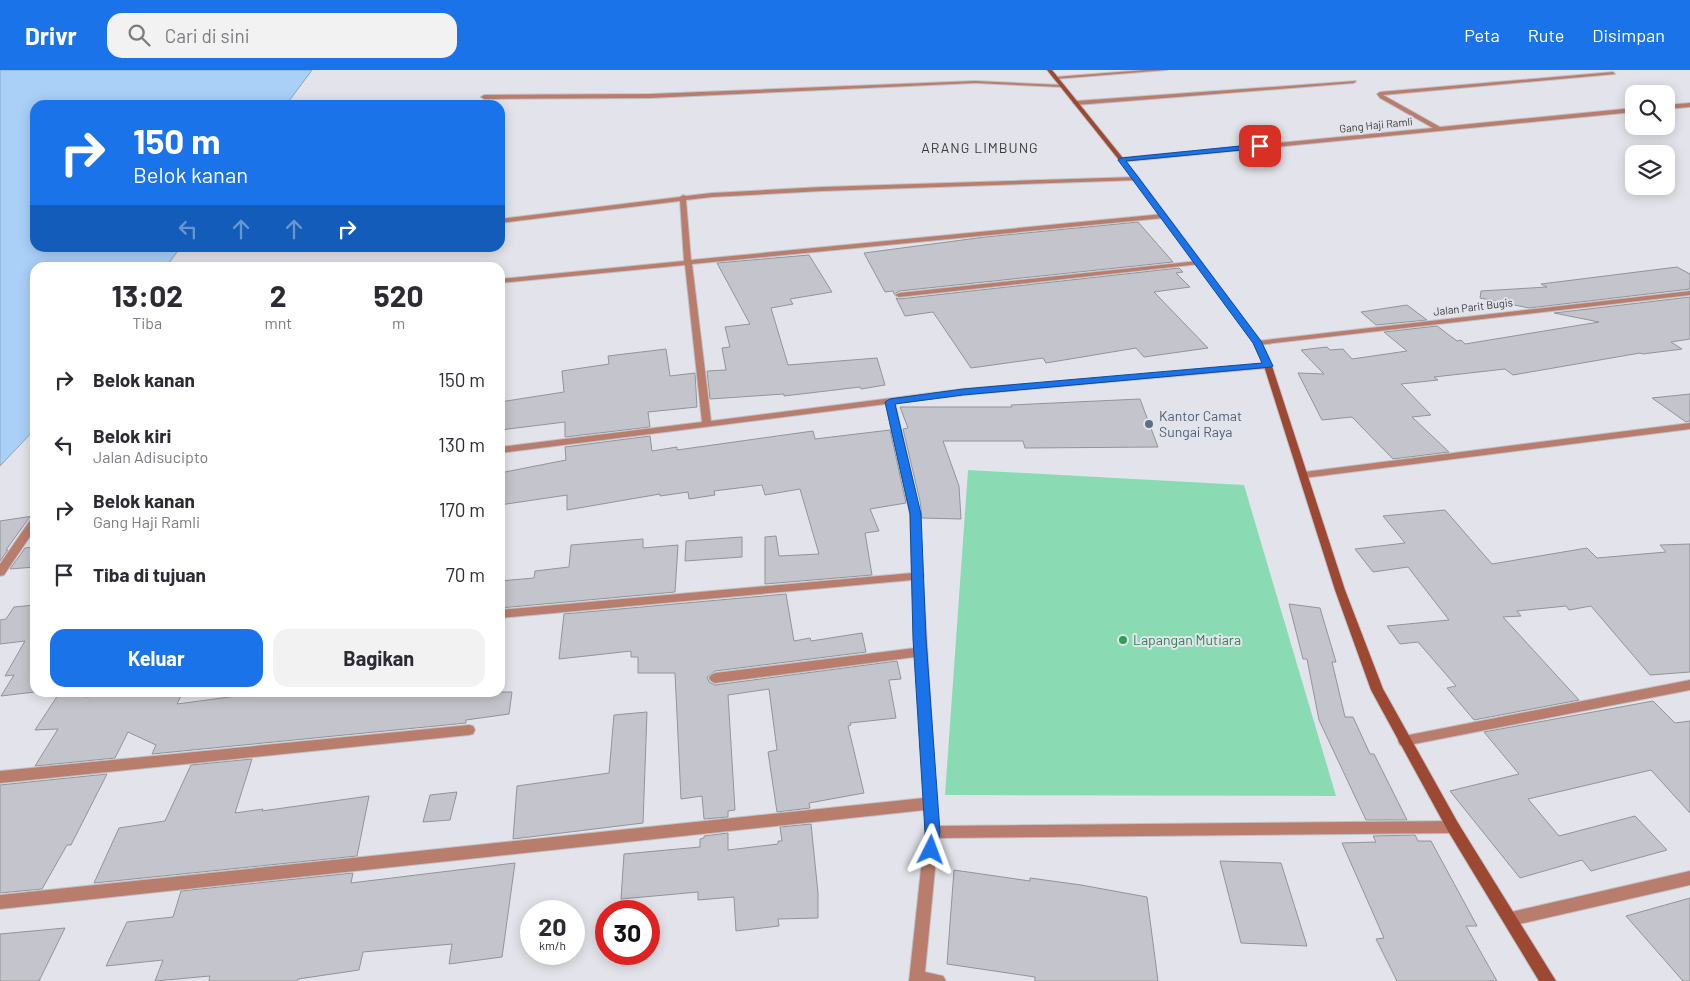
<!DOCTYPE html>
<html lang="id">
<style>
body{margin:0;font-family:Barlow,sans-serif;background:#f2f2f3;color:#2b2b33;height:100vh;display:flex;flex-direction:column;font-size:19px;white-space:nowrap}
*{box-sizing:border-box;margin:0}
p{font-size:16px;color:#7c7c81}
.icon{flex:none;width:28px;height:28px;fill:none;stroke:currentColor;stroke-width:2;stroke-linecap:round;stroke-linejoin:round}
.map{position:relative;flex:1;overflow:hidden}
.sheet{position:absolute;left:30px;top:192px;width:475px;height:435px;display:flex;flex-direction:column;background:#fff;border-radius:15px;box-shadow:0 2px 12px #0003}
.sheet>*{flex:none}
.hud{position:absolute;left:30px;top:30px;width:475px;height:152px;border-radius:15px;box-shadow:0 2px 12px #0003;background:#1a73e8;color:#fff;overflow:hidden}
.fabs{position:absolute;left:1625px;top:15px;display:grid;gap:10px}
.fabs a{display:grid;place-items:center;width:50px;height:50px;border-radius:10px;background:#fff;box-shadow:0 2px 12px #0003;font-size:25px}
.speed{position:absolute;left:520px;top:830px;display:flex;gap:10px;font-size:25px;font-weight:700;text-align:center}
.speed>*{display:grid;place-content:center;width:65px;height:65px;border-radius:50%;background:#fff;box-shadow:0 2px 12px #0003;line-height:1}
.speed small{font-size:12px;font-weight:400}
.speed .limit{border:8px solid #d22;background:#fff;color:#111}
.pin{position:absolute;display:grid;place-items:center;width:42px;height:42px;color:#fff;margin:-21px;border-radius:10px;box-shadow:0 2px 8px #0006}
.me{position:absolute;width:55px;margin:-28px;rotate:3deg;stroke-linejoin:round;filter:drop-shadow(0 0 4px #0008)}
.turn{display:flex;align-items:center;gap:18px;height:105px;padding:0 20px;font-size:22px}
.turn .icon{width:65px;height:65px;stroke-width:2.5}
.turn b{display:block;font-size:35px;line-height:42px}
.lanes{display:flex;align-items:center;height:48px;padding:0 20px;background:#0003;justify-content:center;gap:25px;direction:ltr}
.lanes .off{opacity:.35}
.eta{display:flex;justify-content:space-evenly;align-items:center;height:85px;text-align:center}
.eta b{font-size:30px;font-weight:700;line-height:35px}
.action{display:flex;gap:10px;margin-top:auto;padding:10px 20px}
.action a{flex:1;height:58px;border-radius:15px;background:#1a73e8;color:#fff;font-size:20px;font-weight:700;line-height:58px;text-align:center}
.action a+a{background:#f2f2f3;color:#2b2b33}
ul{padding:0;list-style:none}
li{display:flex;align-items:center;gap:15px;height:65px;padding:0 20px}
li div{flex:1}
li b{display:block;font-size:19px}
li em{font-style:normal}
header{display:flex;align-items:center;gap:30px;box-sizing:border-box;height:70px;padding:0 25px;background:#1a73e8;color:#fff}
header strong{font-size:24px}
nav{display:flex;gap:28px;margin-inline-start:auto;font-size:18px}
.search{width:350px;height:45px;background:#f2f2f3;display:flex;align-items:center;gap:12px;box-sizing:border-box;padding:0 18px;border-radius:15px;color:#7c7c81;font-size:19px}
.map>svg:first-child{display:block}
.green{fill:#8adbb4}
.water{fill:#aad0f8;stroke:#88a3c0}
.building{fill:#c4c5cc;stroke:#92949a}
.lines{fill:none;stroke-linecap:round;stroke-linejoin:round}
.street-casing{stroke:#c1c2c8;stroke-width:2}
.secondary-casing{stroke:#c1c2c8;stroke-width:2}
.street{fill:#b97d6d;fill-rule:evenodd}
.secondary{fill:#9d4832;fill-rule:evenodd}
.route{fill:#1a73e8;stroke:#114b97}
.service-dot{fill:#5c6f8a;stroke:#e3e4eb;stroke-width:2}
.leisure-dot{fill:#2e9e5b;stroke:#e3e4eb;stroke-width:2}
.labels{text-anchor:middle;stroke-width:4;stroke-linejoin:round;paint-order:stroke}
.far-street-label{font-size:11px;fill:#393a3c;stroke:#e3e4eb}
.far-quarter-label{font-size:14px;letter-spacing:1px;fill:#393a3c;stroke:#e3e4eb}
.service-label{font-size:14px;fill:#4e5e75;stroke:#e3e4eb;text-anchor:start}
.leisure-label{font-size:14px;fill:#27864d;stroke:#e3e4eb;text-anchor:start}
</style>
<header>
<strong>Drivr</strong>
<div class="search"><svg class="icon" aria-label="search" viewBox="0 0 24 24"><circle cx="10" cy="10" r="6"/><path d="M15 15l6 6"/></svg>Cari di sini</div>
<nav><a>Peta</a><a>Rute</a><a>Disimpan</a></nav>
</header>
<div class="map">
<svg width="1690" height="911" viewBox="0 0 1690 911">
<rect width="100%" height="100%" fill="#e3e4eb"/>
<!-- green -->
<polygon class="green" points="968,400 1244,415 1336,726 945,725"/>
<!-- water -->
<polygon class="water" points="0,0 312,0 286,35 35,35 35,178 180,178 166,197 35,198 35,359 0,396"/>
<!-- building -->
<g class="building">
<polygon points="1138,152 1173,192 899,221 894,224 893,221 885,222 864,183 985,167"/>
<polygon points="809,185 832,222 790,229 793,234 771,238 788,295 877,288 885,315 861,319 860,317 784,326 784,324 710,329 707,301 726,300 722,278 730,277 725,257 750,254 717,193"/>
<polygon points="1677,197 1690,204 1690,219 1529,238 1480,228 1481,221 1547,217 1541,214"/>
<polygon points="1179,198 1183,202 1176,203 1190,217 1154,222 1208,278 1144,287 1136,278 1046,293 1043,288 971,298 933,242 905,246 896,228 899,229"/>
<polygon points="1690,227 1690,269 1671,272 1682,279 1643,284 1640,283 1513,305 1505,299 1434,307 1438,310 1401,314 1431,345 1412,347 1449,382 1393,389 1352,347 1322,350 1298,303 1324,304 1301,280 1327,277 1330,280 1343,279 1352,289 1407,281 1384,262 1437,256 1457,271 1461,270 1465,274 1599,252 1554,243"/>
<polygon points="1407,235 1427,250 1376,255 1361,242"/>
<polygon points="666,279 670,306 695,303 697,337 648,342 650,357 565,367 565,352 500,360 500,332 564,322 562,301 609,294 608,286"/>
<polygon points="1690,324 1690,351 1686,352 1652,328"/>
<polygon points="1140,329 1158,377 1025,378 1023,371 943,371 959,416 961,449 922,448 920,431 903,359 908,358 900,337 1012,337 1011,335"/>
<polygon points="890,360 906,433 870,439 879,461 865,463 872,505 765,514 765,467 776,466 779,486 819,484 800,419 765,425 762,415 714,421 715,425 689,429 688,422 660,426 660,424 567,440 567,425 500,435 500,403 566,390 565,377 650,366 652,381 677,377 677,380 813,361 815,369"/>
<polygon points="1445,440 1492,494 1587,478 1597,488 1666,482 1660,475 1690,474 1690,602 1650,605 1591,536 1569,540 1566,536 1517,541 1521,546 1503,547 1579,630 1474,650 1447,618 1456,616 1418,572 1400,574 1387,556 1449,550 1408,497 1373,502 1355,479 1405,473 1383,446"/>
<polygon points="33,446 29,448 6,480 8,480 0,491 0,451"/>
<polygon points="742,467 742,487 685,491 686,471"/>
<polygon points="643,469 643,478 678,475 675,522 500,538 500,511 534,508 535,501 569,497 571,475"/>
<polygon points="35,477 35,497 10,499 25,478"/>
<polygon points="786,524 794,571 810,568 811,571 862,563 866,582 715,601 707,607 709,612 715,615 897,591 901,609 889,610 896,648 850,653 851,655 848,656 864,723 809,733 810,738 777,742 768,682 777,680 769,619 728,625 735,740 728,741 728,747 704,749 702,726 681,729 675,603 638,603 638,587 631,587 631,581 559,589 564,544"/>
<polygon points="1289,534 1320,538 1336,592 1332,592 1345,647 1353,647 1370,684 1374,684 1407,750 1366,750 1319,650 1307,589 1303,589"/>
<polygon points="35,535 35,622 1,626 14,605 5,606 25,571 0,574 0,550 6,549 14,537"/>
<polygon points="131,622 183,622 177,634 267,622 512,622 509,644 466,650 466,653 152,684 156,675 128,662 115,688 35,696 58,659 35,660 58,625 88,624 86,627"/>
<polygon points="1653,631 1675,653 1690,651 1690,743 1651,700 1528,729 1559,766 1635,746 1667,780 1591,801 1582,790 1520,808 1450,721 1519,704 1484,662"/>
<polygon points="647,642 643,753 513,769 517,716 609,703 614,645"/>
<polygon points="252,689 235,743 263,739 262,741 369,726 357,786 94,813 119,758 165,751 191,695"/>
<polygon points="107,704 71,775 67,775 42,819 0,823 0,715"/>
<polygon points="457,722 450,750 423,752 430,725"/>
<polygon points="811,754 818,823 818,848 778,849 779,856 736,861 734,827 698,830 698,822 621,829 624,784 700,777 700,769 704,768 704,766 728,763 728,780 778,774 778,771 782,771 780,757"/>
<polygon points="1415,765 1418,771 1431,771 1477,856 1466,856 1497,911 1397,911 1376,869 1384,868 1342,773 1376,772 1373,766"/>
<polygon points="1220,791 1281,793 1307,876 1241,873"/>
<polygon points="515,793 502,887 449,894 452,874 363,882 359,900 298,909 297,911 209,911 210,906 155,911 163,890 106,896 127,852 173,847 181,821 353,803 351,813"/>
<polygon points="954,800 1030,811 1030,808 1081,815 1147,827 1158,911 1035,911 1035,907 947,894"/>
<polygon points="1690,828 1690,911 1683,911 1626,846"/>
<polygon points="65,858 39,911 0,911 0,864"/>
</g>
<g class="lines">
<defs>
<g id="street">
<polygon points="1145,0 1167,0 1055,9 1053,8 1055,7"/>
<polygon points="1613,2 1615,4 1383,25 1440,57 1634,38 1634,42 1121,92 1118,90 1121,88 1433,58 1380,28 1377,24 1380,22"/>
<polygon points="975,11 1062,15 1064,16 1062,17 975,13 650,28 484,29 481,27 484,25 650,24"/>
<polygon points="1356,11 1354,13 1076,35 1073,33 1076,31"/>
<polygon points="1690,33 1690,37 1666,39 1666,35"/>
<polygon points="1137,107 1139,108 1139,110 822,121 712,127 686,130 691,190 1163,144 1166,146 1163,148 692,194 711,351 963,319 1271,294 1272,296 1268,298 963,325 895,333 920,443 923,503 924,506 923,508 938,756 1453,751 1458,753 1460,757 1458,761 1453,763 938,768 925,902 943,906 946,911 909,911 925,762 925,740 0,839 0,825 924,728 915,587 715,613 711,611 709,608 711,605 715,603 915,578 912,510 500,548 500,540 912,503 910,443 886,334 500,383 500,377 702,352 685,195 500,213 500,209 684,191 680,131 500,153 500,149 680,127 683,125 686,126 712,123 822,117"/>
<path d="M264,178H281C277,181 267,182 263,179Z"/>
<polygon points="1198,191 1202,193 1200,194 899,227 895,225 899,223"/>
<polygon points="1690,221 1690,225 1258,275 1254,273 1258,271"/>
<polygon points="1690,353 1690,359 1304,408 1299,405 1304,402"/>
<polygon points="35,448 35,459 4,505 0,506 0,494 31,449"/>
<polygon points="1690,610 1690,620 1404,676 1400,675 1398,671 1400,667 1404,666"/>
<polygon points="469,655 473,656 475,660 473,664 469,665 0,713 0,701"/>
<polygon points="1690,801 1690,815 1511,856 1506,854 1504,849 1506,844 1511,842"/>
</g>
<polygon id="secondary" points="1047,0 1052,0 1139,108 1262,273 1272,296 1345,520 1383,619 1458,753 1556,911 1539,911 1448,761 1371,620 1335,520 1264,296 1254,273 1135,110"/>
</defs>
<!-- street casing -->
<use href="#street" class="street-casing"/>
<!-- secondary casing -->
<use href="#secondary" class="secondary-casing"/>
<!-- street -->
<use href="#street" class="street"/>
<!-- secondary -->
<use href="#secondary" class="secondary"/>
</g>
<!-- route -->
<polygon class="route" points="1260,74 1263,75 1263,78 1126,91 1261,271 1273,296 1271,297 963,325 895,334 921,444 926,569 940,762 936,786 931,788 925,786 923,780 925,762 913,569 910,444 885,332 890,329 963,319 1262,293 1253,273 1118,90 1121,88"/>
<!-- markers -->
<circle class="service-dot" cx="1149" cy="354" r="5"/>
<circle class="leisure-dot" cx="1123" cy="570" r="5"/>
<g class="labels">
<!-- far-street labels -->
<g class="far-street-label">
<text transform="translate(1376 55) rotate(-6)" y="4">Gang Haji Ramli</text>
<text transform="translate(1473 237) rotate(-7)" y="4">Jalan Parit Bugis</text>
</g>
<!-- far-quarter labels -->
<g class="far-quarter-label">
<text x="980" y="83">ARANG LIMBUNG</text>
</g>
<!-- service labels -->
<g class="service-label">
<text x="1159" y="351">Kantor Camat<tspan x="1159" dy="16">Sungai Raya</tspan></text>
</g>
<!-- leisure labels -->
<g class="leisure-label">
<text x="1133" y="575">Lapangan Mutiara</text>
</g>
</g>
</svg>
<div class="fabs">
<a><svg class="icon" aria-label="search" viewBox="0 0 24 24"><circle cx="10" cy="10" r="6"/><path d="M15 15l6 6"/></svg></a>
<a><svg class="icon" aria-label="layers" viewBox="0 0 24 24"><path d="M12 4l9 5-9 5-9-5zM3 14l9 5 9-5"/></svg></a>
</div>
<div class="speed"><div>20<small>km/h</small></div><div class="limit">30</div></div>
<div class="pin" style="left:1260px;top:76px;background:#d93025"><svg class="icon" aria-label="arrive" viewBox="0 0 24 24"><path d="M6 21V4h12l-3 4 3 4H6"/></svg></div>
<svg class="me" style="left:931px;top:780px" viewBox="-20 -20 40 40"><path d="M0-17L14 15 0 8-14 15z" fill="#1a73e8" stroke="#fff" stroke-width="4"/></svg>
<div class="hud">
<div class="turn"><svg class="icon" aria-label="right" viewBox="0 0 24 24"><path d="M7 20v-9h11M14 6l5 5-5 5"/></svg><div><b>150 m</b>Belok kanan</div></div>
<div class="lanes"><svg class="icon off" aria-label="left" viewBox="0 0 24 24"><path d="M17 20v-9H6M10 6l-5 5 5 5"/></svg><svg class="icon off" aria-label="ahead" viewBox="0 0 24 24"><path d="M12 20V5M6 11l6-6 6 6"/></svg><svg class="icon off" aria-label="ahead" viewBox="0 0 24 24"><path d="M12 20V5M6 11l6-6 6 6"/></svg><svg class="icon" aria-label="right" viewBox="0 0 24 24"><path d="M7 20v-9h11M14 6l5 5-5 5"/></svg></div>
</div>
<section class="sheet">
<div class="eta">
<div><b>13:02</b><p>Tiba</p></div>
<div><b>2</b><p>mnt</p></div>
<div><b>520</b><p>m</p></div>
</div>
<ul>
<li><svg class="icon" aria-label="right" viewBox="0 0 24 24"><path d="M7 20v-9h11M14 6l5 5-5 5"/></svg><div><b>Belok kanan</b></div><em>150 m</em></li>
<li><svg class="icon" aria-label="left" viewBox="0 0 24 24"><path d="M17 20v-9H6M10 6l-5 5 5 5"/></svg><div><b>Belok kiri</b><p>Jalan Adisucipto</p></div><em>130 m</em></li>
<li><svg class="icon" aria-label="right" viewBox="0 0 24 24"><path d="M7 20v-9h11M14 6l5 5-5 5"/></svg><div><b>Belok kanan</b><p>Gang Haji Ramli</p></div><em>170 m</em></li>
<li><svg class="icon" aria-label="arrive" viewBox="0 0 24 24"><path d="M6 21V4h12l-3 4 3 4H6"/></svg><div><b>Tiba di tujuan</b></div><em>70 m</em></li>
</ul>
<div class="action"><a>Keluar</a><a>Bagikan</a></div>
</section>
</div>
